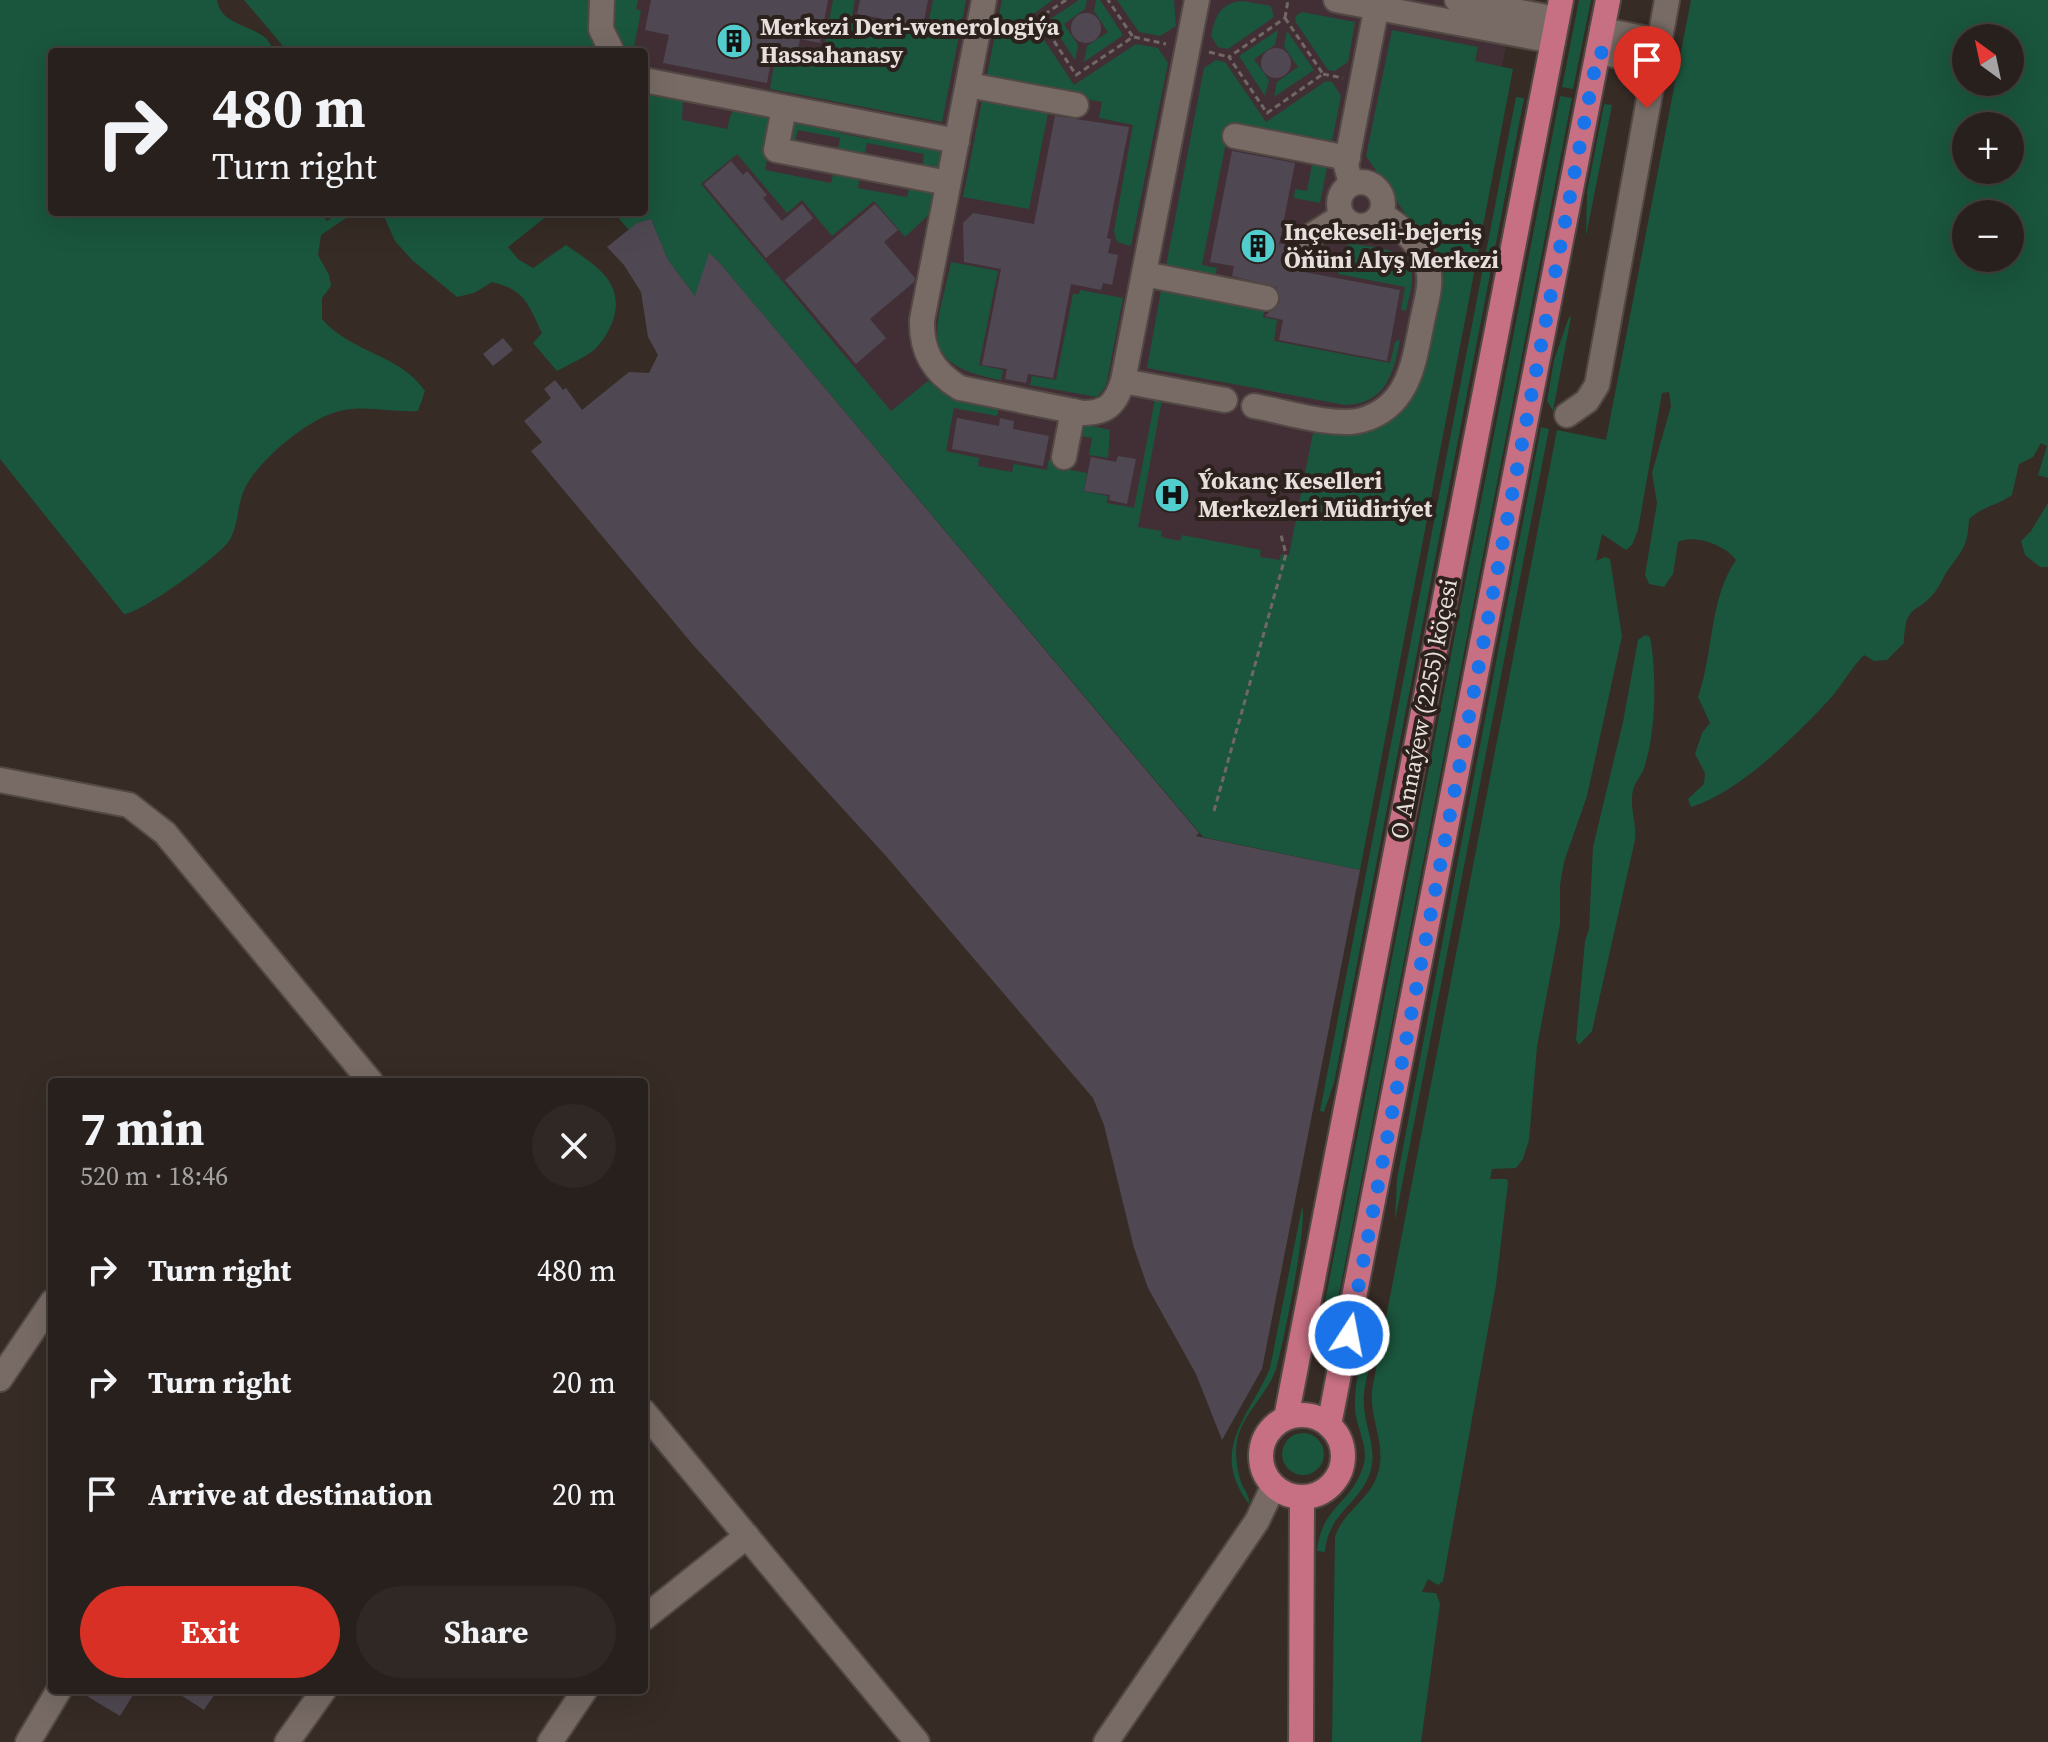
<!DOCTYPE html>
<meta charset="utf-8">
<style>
body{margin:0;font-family:"Source Serif 4",serif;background:#302825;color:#f1f3f6;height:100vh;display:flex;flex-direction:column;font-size:30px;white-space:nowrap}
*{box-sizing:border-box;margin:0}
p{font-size:26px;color:#a5a3a3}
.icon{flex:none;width:44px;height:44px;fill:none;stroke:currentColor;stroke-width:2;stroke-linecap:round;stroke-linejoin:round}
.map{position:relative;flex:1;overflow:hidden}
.drawer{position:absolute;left:48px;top:1078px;width:600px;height:616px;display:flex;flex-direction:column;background:#28201c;border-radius:8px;box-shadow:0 8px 32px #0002,0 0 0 2px #443e3b}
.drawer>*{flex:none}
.top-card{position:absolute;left:48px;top:48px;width:600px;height:168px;border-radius:8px;box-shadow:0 8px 32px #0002,0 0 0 2px #443e3b;background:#28201c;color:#f1f3f6;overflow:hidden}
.needle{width:52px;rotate:327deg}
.fabs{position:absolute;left:1952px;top:24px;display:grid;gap:16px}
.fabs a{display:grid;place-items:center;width:72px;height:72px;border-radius:50%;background:#28201c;box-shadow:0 8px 32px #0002,0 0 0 2px #443e3b;font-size:40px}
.pin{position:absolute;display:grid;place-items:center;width:68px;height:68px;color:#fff;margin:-82px -34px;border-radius:50% 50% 50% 0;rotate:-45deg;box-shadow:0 0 8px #0007}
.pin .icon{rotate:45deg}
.me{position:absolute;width:88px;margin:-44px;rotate:11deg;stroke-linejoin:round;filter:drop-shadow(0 0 6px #0008)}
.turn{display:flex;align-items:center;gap:28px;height:168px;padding:0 32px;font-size:36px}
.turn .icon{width:104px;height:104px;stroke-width:2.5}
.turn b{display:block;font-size:56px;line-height:68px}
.round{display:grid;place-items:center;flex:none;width:84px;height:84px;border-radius:42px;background:#302825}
.head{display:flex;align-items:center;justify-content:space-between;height:136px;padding:0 32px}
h1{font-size:48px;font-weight:700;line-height:60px}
.button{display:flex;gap:16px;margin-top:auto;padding:16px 32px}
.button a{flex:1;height:92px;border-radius:48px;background:#d93025;color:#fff;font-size:32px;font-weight:700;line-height:92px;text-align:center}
.button a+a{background:#302825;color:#f1f3f6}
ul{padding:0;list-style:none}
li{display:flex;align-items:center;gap:24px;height:112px;padding:0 32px}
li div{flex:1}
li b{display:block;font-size:30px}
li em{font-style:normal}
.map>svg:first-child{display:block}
.medical{fill:#422f36}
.green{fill:#1a553d;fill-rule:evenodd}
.building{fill:#4f4852}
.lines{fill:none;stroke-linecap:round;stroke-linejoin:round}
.minor-casing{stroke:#524844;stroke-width:28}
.major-casing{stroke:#524844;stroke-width:28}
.path{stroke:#726863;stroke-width:3;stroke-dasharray:6 4;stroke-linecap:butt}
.minor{stroke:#786b65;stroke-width:24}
.major{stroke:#c77083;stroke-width:24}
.route{stroke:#1a73e8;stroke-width:14;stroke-dasharray:0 25.2}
.labels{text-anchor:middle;stroke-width:8;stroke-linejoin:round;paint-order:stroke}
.poi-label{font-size:24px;font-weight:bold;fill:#e7dfdc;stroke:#2c211c;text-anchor:start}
.street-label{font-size:24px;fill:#e7dfdc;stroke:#2c211c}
</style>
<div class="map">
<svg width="2048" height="1742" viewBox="0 0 2048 1742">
<rect width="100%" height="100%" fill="#362b25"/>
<!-- medical -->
<polygon class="medical" points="510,0 1515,0 1348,856 1206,830 644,160 644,52 553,52"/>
<!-- green -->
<g class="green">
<path d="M0,0H217C221,24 247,24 263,36C268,39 272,47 275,52H52V212H320L327,221L340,212H351L352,214L321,235L318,255L329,275L331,286L322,298V319C351,353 400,354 425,391L418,411C389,413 361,403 333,413C304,423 259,460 245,488C237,504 239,525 229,541C218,557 142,613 124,614L0,459Z"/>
<polygon points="244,0 593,0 601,52 288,52"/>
<polygon points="611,0 638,0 636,9 641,11 634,47 629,51 623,50 608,20"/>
<polygon points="833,0 855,0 852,16 927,30 933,0 966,0 942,122 770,89 775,59 813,66 817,47 824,48"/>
<polygon points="1002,0 1053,0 1029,17 1074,85 1136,44 1158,48 1168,63 1131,246 1117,242 1114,231 1133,125 1099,118 1102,102 986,80"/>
<polygon points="1079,0 1087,0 1085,9 1064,24 1078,45 1075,60 1049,20"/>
<polygon points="1096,0 1100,0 1123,35 1084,62 1087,46 1108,32 1094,11"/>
<polygon points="1117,0 1174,0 1176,26 1160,36 1139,32"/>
<polygon points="1579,0 1591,0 1573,89 1562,87"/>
<path d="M1691,0H2048V478L2038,475L2047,446L2041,443L2033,457L2019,464L2012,495C1997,506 1983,506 1969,519C1968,545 1963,550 1948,570C1943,577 1940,586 1935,592C1915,617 1906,601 1904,643L1887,660L1874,661L1864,655C1850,669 1842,686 1829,700C1794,737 1740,792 1691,807L1688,799L1704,784L1705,773L1695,754L1702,733L1710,723L1698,697C1714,651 1709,599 1736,560C1725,545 1695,534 1678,542L1673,574L1664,587L1649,584L1645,575L1657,503L1652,473L1671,406L1669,392L1662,393L1638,530L1632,545L1626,550L1602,534L1596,561L1605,557L1610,559L1622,636L1587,796L1564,862L1560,885V924L1537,1047L1529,1140L1523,1159L1516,1168L1492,1169L1490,1179H1507L1508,1183L1496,1285L1443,1581L1438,1585L1428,1579L1422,1592L1436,1593L1440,1604L1421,1742H1332L1335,1537C1342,1513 1368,1501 1377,1476C1388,1446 1369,1420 1372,1390L1557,430L1606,440ZM1966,38H2010V82H1966ZM2010,126V170H1966V126ZM1966,214H2010V258H1966Z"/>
<path d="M1243,1L1271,6L1274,17L1228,49L1218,47L1211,36C1215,16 1220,3 1243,1Z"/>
<polygon points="1302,12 1355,22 1348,62 1335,71 1328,70 1295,21 1296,16"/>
<polygon points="1278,30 1275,45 1254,59 1269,80 1265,96 1239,56"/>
<polygon points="1392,30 1478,47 1475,61 1513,69 1360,870 1203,837 718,261 709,254 713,320 668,260 651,219 637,223 629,230 619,219 628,212 644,212 644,90 683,99 682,120 727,129 731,114 736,109 769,114 774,122 765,170 831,183 834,171 860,176 858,188 907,197 910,185 934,192 933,211 905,237 874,201 832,236 802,200 787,213 737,154 701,184 891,411 928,381 954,397 999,407 997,416 954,408 946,451 979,458 978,466 1012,472 1014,464 1047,470 1049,459 1055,460 1054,467 1087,473 1084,491 1108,496 1107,503 1134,508 1155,399 1162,400 1138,527 1162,531 1161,537 1180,541 1182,535 1261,550 1260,557 1280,560 1281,554 1289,555 1314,428 1392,417 1429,249 1366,156"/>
<polygon points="1287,31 1314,70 1274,97 1277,82 1298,67 1284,46"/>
<polygon points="1216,60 1225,62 1266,122 1326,81 1332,82 1341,96 1331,146 1229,127 1202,265 1217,268 1214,281 1165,271 1204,68"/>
<polygon points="983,96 1049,108 1029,209 963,197"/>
<polygon points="1560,96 1572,98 1327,1356 1315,1353"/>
<polygon points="1516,97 1524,98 1334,1083 1324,1112 1320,1111"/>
<polygon points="1604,104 1612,105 1586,236 1587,192"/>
<polygon points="790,118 839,128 839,133 869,139 871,134 942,149 941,165 933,169 922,167 924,154 867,143 863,159 837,154 840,138 798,130 795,141 790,145"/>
<polygon points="1313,159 1328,162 1320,203 1294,198 1295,189 1307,191"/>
<path d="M382,212H552L508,247L518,259L533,268L566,245C592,263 624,280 614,317C610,329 605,339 595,349C585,358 569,364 557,371L533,343L542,333C528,304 525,290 492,282L474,293L457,297L412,260L395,241Z"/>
<path d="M1349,244C1370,246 1414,248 1412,278C1412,289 1408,301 1406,311L1401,310L1405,287L1338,274L1343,249Z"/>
<path d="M951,262L998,271L979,365L1003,370L1001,380C914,364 937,331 951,262Z"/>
<path d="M1162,285L1266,305L1263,317L1277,320L1274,341L1390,363L1395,342L1400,339C1394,373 1386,404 1345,405L1147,368Z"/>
<polygon points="1080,290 1123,298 1106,386 1097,397 1030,385 1032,376 1056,380 1073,294 1079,294"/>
<polygon points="1569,317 1571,317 1553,411 1547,401 1554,360"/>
<polygon points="1079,423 1110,430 1108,458 1089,455 1092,438 1076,435"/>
<polygon points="1541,427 1549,429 1395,1221 1397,1179"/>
<polygon points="2048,503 2048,567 2040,567 2025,555 2021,541 2031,531"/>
<path d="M1645,635L1650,637C1657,672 1656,734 1644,768C1642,775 1635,782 1633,790C1629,806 1637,823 1635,840L1592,1031L1579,1045L1576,1040L1585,941L1589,929L1593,847L1623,722L1638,640Z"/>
<path d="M1302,1207C1308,1222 1283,1346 1276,1369C1268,1393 1247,1410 1239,1433C1234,1448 1236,1467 1241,1482C1244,1490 1250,1495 1249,1504C1208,1450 1250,1416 1270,1368Z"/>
<path d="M1379,1305C1384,1321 1366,1373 1364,1394C1361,1423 1379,1445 1370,1473C1358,1506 1328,1513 1325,1552L1317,1551C1321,1507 1351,1504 1363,1467C1370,1445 1355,1428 1355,1407C1354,1372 1369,1338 1379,1305Z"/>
<circle cx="1303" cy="1454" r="21"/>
</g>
<!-- building -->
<g class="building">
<polygon points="651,0 828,0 820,43 800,39 796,59 772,55 767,83 663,63 669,35 645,30"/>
<polygon points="860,0 928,0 923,26 857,14"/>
<circle cx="1086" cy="28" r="15"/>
<circle cx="1276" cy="63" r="15"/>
<polygon points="1055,116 1129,127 1107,238 1111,239 1108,253 1118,255 1112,285 1103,283 1101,290 1071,284 1053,378 1028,374 1026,383 1005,379 1007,369 982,365 1001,269 964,262 963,223 973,213 1034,224"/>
<polygon points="1232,151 1295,163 1279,245 1294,235 1297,246 1309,255 1288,269 1400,290 1387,361 1279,340 1283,320 1265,316 1280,302 1276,287 1232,276 1234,266 1210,262"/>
<polygon points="731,161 743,175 747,171 767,195 763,198 782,221 802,204 813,218 766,258 704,184"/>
<polygon points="875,204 898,230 884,242 915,278 914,282 870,319 886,338 856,364 785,280"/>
<polygon points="651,219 668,260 695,296 709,253 718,261 1199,833 1196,836 1360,870 1262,1369 1222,1440 1196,1374 1148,1288 1134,1248 1104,1125 1093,1098 886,856 694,646 531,451 542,442 524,421 551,398 544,389 555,380 563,390 566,388 582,410 629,372 649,373 658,355 648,337 641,292 624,265 607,247 637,223"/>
<polygon points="503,338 513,350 493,366 483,354"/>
<polygon points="957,418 999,426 1000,418 1014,421 1013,429 1049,436 1043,466 952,449"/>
<polygon points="1118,456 1136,459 1127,504 1109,500 1110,495 1084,491 1091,457 1116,462"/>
<polygon points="77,1690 136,1690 120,1716"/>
<polygon points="173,1690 205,1690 214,1695 204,1710"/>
</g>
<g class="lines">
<defs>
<g id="minor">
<polyline points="602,0 601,29 612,52"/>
<path d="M984,0L922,320C921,351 933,372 960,388L1083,413C1108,413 1116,403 1123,381L1197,0"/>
<polyline points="1336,0 1553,41"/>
<polyline points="1457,0 1557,19"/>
<polyline points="1602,30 1659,41"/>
<polyline points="1598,52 1655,63"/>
<polyline points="644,80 957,141"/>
<polyline points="968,85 1076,105"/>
<polyline points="784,108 776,150 948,183"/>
<polyline points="1235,136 1348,158"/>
<circle cx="1361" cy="204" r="22"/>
<polyline points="1351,184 1346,165 1378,0"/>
<polyline points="1309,237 1342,216"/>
<polyline points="1144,274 1266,298"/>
<polyline points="1123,381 1225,400"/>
<path d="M1254,406C1283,411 1334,428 1362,420C1411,406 1414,359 1423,317C1426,302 1432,284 1428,269C1422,245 1400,226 1381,214"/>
<polyline points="1567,415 1587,401 1597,385 1667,0"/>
<polyline points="1064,457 1073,411"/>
<polyline points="0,780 129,805 165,833 371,1082"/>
<polyline points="0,1379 52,1302"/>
<polyline points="644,1412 917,1742"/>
<polyline points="644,1618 747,1536"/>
<polyline points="28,1742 59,1690"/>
<polyline points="287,1742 324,1690"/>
<polyline points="550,1742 585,1690"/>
<polyline points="1106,1742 1257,1521 1273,1487"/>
</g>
<g id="major">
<circle cx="1302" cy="1456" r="41"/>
<polyline points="1286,1418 1561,0"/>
<polyline points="1329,1425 1608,0"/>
<polyline points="1301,1742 1302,1498"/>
</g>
</defs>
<!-- minor casing -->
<use href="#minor" class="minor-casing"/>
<!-- major casing -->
<use href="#major" class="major-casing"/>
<!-- path -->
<g class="path">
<polyline points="1066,0 1039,18 1076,75 1133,37 1108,0"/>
<polygon points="1285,18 1323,74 1267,113 1229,57"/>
<polyline points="1285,18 1288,0"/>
<polyline points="1134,37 1166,44"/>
<polyline points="1209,52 1229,57"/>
<polyline points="1323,74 1343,78"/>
<polyline points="1214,811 1286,554 1281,535"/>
</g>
<!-- minor -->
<use href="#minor" class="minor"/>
<!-- major -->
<use href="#major" class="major"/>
</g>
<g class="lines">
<!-- route -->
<polyline class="route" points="1349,1335 1598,52 1655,63 1647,108"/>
</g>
<!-- icons -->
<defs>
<symbol id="building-disc" viewBox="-11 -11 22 22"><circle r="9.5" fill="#52cdce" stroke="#2c211c"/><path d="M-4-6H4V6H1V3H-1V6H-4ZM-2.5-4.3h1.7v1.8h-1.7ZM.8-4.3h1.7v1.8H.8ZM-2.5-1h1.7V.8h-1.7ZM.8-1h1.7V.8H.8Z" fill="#111"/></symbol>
<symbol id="hospital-disc" viewBox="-11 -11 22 22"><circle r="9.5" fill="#52cdce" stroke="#2c211c"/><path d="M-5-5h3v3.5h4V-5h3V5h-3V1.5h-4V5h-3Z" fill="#111"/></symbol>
</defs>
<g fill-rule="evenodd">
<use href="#building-disc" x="714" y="21" width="40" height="40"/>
<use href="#building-disc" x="1238" y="226" width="40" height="40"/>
<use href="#hospital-disc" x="1152" y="475" width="40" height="40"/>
</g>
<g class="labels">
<!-- poi labels -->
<g class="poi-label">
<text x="760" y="35">Merkezi Deri-wenerologiýa<tspan x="760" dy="28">Hassahanasy</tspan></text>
<text x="1284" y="240">Inçekeseli-bejeriş<tspan x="1284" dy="28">Öňüni Alyş Merkezi</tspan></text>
<text x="1198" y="489">Ýokanç Keselleri<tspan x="1198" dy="28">Merkezleri Müdiriýet</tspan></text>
</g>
<!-- street labels -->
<g class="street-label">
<text transform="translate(1424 709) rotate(-79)" y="8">O Annaýew (2255) köçesi</text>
</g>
</g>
</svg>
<div class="fabs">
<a><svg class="needle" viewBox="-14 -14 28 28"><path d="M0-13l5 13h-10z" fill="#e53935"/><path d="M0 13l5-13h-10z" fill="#a5a3a3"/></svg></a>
<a>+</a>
<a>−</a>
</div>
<div class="pin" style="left:1647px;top:108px;background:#d93025"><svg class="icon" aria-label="arrive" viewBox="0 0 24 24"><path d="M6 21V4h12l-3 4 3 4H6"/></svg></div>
<svg class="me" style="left:1349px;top:1335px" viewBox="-20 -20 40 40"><circle r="17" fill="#1a73e8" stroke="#fff" stroke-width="3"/><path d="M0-11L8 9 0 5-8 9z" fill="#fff"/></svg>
<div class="top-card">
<div class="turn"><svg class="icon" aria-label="right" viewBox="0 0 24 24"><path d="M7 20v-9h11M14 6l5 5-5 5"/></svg><div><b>480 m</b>Turn right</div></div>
</div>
<section class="drawer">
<div class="head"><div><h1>7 min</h1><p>520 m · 18:46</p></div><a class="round"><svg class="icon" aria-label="close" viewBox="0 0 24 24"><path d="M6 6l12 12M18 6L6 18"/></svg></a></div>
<ul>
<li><svg class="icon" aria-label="right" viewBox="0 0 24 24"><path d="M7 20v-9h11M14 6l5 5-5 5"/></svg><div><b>Turn right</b></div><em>480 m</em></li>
<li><svg class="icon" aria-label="right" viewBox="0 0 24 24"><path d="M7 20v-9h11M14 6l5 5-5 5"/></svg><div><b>Turn right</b></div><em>20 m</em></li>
<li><svg class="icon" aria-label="arrive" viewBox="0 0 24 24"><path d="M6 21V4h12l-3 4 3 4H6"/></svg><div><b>Arrive at destination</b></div><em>20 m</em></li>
</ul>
<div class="button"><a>Exit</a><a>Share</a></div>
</section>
</div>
